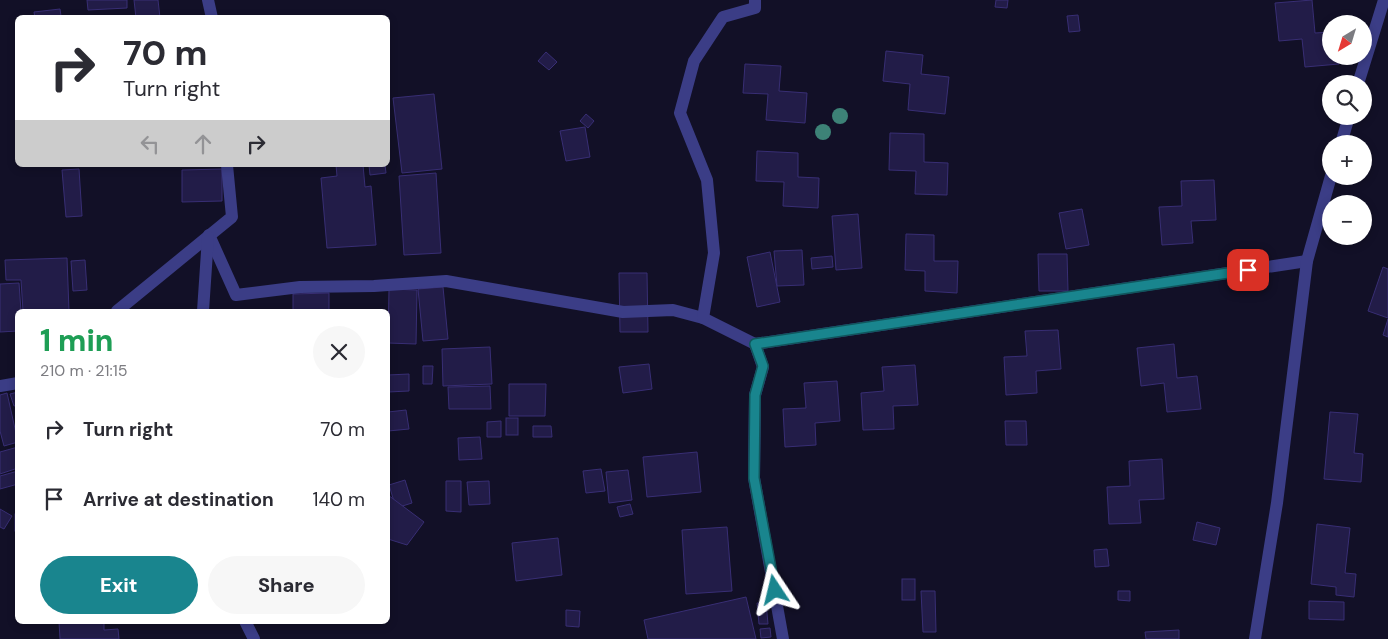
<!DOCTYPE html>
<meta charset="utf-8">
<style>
body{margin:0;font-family:"DM Sans",sans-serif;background:#f7f7f7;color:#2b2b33;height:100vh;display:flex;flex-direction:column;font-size:19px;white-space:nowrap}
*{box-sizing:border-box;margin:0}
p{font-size:16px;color:#7c7c81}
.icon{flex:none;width:28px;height:28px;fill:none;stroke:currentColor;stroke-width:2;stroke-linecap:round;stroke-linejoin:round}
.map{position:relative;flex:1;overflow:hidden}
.drawer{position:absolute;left:15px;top:309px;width:375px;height:315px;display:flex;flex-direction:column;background:#fff;border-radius:8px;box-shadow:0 2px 8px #0003}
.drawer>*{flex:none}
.hud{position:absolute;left:15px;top:15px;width:375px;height:152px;border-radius:8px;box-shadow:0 2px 8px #0003;background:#fff;color:#2b2b33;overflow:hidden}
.needle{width:32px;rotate:218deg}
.buttons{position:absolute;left:1322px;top:15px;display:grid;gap:10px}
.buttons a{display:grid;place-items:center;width:50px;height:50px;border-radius:50%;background:#fff;box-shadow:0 2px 8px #0003;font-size:25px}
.pin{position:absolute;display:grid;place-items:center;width:42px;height:42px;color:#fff;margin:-21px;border-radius:10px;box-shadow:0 2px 8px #0006}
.me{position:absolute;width:55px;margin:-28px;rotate:350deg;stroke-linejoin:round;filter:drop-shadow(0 0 4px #0008)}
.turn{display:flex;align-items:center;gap:18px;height:105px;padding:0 25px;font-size:22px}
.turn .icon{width:65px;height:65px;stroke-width:2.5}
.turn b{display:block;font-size:35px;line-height:42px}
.lanes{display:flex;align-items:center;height:48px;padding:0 25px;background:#0003;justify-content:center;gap:25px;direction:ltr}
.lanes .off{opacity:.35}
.round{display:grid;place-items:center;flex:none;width:52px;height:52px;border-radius:26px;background:#f7f7f7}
.overview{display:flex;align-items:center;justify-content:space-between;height:85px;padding:0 25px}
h1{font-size:30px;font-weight:800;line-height:38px;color:#1e9e55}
.primary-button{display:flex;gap:10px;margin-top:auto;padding:10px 25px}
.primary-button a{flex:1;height:58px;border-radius:30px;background:#19858e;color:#fff;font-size:20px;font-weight:800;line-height:58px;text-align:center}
.primary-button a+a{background:#f7f7f7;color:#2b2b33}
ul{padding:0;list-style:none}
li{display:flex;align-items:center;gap:15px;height:70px;padding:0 25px}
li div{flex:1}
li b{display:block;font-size:19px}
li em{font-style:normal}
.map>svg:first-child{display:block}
.building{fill:#221c48;stroke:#382e74}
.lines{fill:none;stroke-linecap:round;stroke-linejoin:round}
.minor{stroke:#3b3d86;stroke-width:12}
.tree{fill:#3d8277}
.route-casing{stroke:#10565c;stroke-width:12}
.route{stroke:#19858e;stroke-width:9}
</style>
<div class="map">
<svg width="1388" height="639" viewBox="0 0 1388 639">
<rect width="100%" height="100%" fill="#121027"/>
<!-- building -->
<g class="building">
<polygon points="87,0 127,0 127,8 88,10"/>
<polygon points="134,0 158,0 160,18 136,18"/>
<polygon points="996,0 1008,0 1007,8 995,7"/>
<polygon points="1312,0 1315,33 1331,32 1331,56 1338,56 1339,64 1305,67 1302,39 1279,41 1275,3"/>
<polygon points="60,9 61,16 35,18 34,12"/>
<polygon points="1078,15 1080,31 1069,32 1067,16"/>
<polygon points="886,51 923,55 921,74 949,77 945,114 908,110 910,84 883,81"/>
<polygon points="546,52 557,62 549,70 538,61"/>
<polygon points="745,64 781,66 779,91 807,93 805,123 766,120 768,94 743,93"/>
<polygon points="434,94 442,169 402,173 393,98"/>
<polygon points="586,114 594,121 588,128 580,121"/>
<polygon points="585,127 590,157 566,161 560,131"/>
<polygon points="890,133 924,134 924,162 948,163 947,195 915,194 916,171 889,170"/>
<polygon points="757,151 798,153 798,177 819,178 818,208 783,206 784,182 756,181"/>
<polygon points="336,165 363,165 365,187 371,186 376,245 327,248 321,178 337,176"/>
<polygon points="369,165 385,165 386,173 370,175"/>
<polygon points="79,169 82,216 66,217 62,170"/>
<polygon points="222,169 222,201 182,202 182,170"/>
<polygon points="436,173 441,253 404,255 399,176"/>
<polygon points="1214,180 1216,220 1191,221 1193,243 1162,245 1159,207 1182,206 1181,181"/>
<polygon points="1082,209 1089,245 1066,249 1059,213"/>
<polygon points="858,214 862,268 836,270 832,216"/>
<polygon points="906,234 934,235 934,261 958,261 957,293 925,291 925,271 905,270"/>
<polygon points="802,250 804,285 777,286 774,251"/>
<polygon points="770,252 780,302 757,307 747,257"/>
<polygon points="1038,254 1067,254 1068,291 1039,291"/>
<polygon points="832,256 833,267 812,269 811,258"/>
<polygon points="67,258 69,311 23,311 21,280 6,280 5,260"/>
<polygon points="85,260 87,290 73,291 71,261"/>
<polygon points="1383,267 1388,269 1388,318 1368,311"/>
<polygon points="619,273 647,273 648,332 620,332"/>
<polygon points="19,283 21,311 18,311 18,331 0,332 0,284"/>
<polygon points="443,287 448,339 423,341 418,289"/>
<polygon points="389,289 417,290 416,344 388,343"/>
<polygon points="329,293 329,311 293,311 293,294"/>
<polygon points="1388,319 1388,337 1383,335"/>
<polygon points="1058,330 1061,369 1036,371 1037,393 1006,395 1004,357 1027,356 1025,331"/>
<polygon points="1174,344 1177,378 1197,376 1201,409 1167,412 1164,383 1141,386 1137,348"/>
<polygon points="490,347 492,384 443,386 442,349"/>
<polygon points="649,364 652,389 623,393 619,367"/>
<polygon points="915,365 918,405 893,406 894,429 863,430 861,393 884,391 882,367"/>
<polygon points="423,366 433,366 432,384 423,384"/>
<polygon points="409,374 409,391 388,392 388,375"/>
<polygon points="837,381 840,421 815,423 816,445 785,447 783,409 806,408 804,383"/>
<polygon points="509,384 546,384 545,416 509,416"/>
<polygon points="490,386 491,409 449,409 448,387"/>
<polygon points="18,392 18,405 14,406 10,394"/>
<polygon points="7,393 18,442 4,446 0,431 0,395"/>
<polygon points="406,410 409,429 388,431 388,412"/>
<polygon points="1330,412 1358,414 1354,453 1363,454 1361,482 1324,479"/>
<rect x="506" y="418" width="12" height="17"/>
<polygon points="501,421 501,437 487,437 487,422"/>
<polygon points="1005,421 1026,421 1027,445 1006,445"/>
<polygon points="533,426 551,426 552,437 533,437"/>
<polygon points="480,437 482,459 459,460 458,438"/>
<polygon points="18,447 18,468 0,474 0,452"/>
<polygon points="697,452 701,492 647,497 643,457"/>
<polygon points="1162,459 1164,499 1139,500 1141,523 1109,524 1107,487 1130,486 1129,461"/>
<polygon points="601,469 605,491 586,493 583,471"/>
<polygon points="628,470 632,500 609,503 606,472"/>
<polygon points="18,471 18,484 0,489 0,476"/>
<polygon points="405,480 412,503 396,508 389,485"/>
<polygon points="446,481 461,481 461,512 446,511"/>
<polygon points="489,481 490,504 469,505 467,482"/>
<polygon points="388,495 424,522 407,545 388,539"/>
<polygon points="630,504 633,514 620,517 617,507"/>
<polygon points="0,509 12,516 4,529 0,527"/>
<rect x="15" y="514" width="3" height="17"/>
<polygon points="1197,522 1220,528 1216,545 1193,540"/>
<polygon points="1317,524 1350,528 1345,573 1356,574 1354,597 1336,595 1336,587 1311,584"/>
<polygon points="727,527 732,591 686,594 682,530"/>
<polygon points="558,538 562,575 516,581 512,543"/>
<polygon points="1107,549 1109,566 1095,567 1094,550"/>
<rect x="902" y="579" width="13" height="21"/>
<polygon points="921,591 935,591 936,632 923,632"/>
<polygon points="1118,591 1130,591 1130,601 1118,600"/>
<polygon points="746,597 756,639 648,639 644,620"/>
<polygon points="1309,601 1344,602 1344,620 1309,619"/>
<polygon points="766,602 768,624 759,624 757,603"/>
<polygon points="566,610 580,611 579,627 566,626"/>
<polygon points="104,621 104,630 118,629 119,639 60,639 59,622"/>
<polygon points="770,628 771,637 761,638 760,629"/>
<polygon points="1179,630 1179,639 1146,639 1145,632"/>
</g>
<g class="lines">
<!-- minor -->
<g class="minor">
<polyline points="208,0 212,18"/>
<polyline points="1358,84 1384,0"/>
<polyline points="1341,144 1349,116"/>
<polyline points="209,235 236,295 300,287 374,286 446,281 623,312 673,310 703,318 755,344 1307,261"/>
<polyline points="117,311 232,217 227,165"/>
<polyline points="203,311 208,237"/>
<polyline points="703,318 714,253 707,180 680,113 694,61 723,17 755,8 755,0"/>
<polyline points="755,344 763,367 755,395 754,478 783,639"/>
<polyline points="0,386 18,383"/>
<polyline points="245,621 254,639"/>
<polyline points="1255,639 1277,503 1307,261 1331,176"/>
</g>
</g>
<!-- trees -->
<g class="tree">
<circle cx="840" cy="116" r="8"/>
<circle cx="823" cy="132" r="8"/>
</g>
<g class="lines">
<defs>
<polyline id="route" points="775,590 754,478 755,395 763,366 755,344 1248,270"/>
</defs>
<!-- route casing -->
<use href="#route" class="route-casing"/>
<!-- route -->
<use href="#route" class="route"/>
</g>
</svg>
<div class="buttons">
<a><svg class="needle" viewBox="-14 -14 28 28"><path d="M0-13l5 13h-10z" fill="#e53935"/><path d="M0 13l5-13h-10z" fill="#7c7c81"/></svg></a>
<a><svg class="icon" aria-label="search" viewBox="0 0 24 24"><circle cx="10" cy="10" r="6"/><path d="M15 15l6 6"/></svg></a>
<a>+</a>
<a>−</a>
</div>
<div class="pin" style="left:1248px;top:270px;background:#d93025"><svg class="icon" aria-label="arrive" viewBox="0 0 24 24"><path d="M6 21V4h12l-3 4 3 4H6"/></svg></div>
<svg class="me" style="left:775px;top:590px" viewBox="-20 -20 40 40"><path d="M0-17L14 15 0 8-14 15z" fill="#19858e" stroke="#fff" stroke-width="4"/></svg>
<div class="hud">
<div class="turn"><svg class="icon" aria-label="right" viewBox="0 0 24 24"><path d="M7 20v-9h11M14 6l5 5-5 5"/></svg><div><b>70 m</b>Turn right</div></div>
<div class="lanes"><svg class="icon off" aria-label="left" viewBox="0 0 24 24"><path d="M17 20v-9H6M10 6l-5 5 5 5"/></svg><svg class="icon off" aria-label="ahead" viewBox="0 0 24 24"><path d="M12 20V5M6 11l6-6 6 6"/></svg><svg class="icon" aria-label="right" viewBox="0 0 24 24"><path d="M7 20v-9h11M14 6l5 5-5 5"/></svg></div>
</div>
<section class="drawer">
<div class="overview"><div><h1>1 min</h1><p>210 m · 21:15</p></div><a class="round"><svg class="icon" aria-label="close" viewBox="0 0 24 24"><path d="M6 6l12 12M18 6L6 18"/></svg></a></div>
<ul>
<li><svg class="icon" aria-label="right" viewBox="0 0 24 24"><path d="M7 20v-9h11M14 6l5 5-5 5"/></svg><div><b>Turn right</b></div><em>70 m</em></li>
<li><svg class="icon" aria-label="arrive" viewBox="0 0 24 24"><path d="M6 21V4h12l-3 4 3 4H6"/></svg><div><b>Arrive at destination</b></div><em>140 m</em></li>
</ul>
<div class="primary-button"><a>Exit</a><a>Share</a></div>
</section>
</div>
